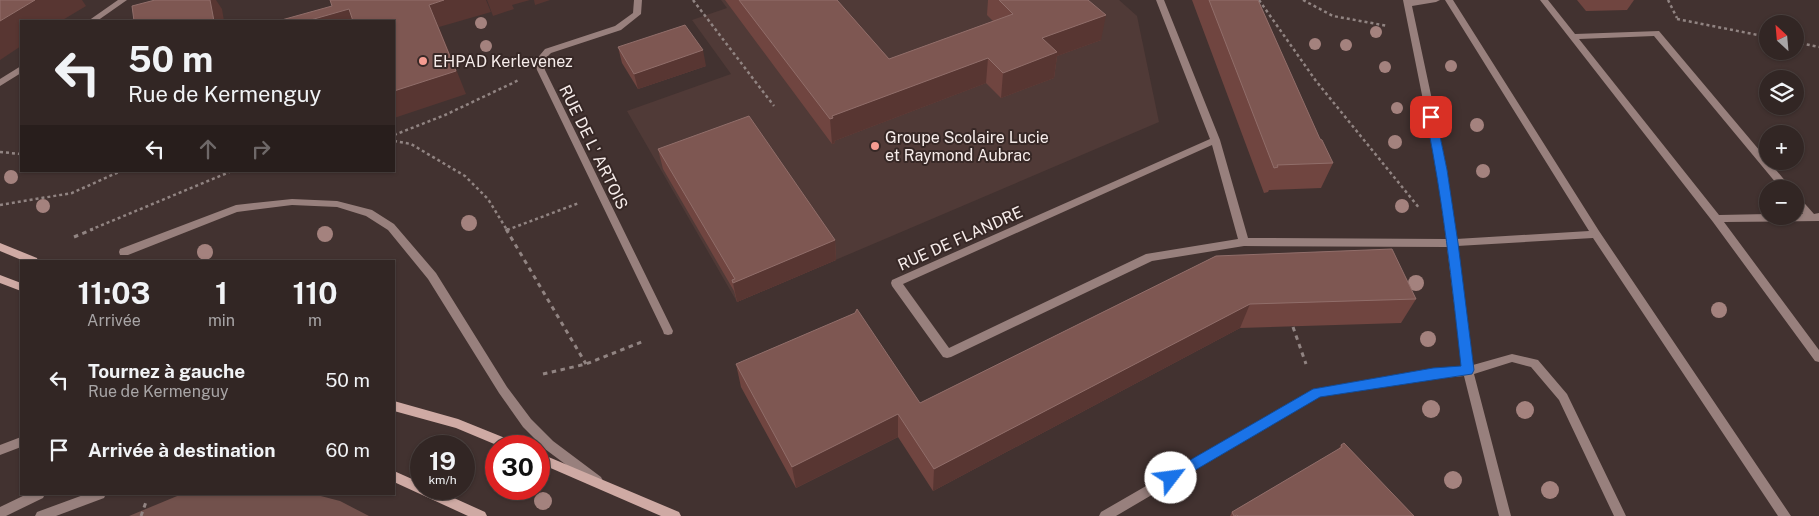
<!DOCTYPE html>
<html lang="fr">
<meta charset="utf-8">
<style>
body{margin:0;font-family:"Public Sans",sans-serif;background:#3d3231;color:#f1f3f6;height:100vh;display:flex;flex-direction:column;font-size:19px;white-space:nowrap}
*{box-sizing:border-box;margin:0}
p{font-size:16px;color:#a8a5a6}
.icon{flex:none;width:28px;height:28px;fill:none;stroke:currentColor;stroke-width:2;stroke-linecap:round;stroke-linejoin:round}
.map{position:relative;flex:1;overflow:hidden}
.drawer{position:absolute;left:20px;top:260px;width:375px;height:235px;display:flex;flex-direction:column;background:#322624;border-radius:0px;box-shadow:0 1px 4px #0004,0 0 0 1px #4d4341}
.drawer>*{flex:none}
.banner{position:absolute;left:20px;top:20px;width:375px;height:152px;border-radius:0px;box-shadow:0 1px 4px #0004,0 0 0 1px #4d4341;background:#322624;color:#f1f3f6;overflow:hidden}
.needle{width:32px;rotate:334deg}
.controls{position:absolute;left:1759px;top:15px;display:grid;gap:10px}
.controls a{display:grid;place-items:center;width:45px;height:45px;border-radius:50%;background:#322624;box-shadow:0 1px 4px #0004,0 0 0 1px #4d4341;font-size:25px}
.speed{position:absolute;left:410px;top:435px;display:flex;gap:10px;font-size:25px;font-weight:700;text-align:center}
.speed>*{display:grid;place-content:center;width:65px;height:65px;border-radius:50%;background:#322624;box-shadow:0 1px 4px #0004,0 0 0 1px #4d4341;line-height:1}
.speed small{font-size:12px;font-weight:400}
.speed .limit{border:8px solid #d22;background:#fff;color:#111}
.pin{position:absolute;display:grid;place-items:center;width:42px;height:42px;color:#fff;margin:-21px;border-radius:10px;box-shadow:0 2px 8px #0006}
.me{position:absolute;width:55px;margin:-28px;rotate:60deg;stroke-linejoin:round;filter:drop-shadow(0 0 4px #0008)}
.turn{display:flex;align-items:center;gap:18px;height:105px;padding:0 25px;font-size:22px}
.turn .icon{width:65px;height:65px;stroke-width:2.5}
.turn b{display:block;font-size:35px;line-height:42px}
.lanes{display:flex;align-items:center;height:48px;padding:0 25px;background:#0003;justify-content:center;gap:25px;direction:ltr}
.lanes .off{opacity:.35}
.eta{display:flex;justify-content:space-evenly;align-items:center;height:85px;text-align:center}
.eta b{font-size:30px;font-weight:700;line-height:35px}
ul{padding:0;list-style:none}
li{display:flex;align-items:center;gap:15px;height:70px;padding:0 25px}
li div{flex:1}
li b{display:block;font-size:19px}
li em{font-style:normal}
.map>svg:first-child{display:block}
.built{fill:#503a37}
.green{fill:#72514c}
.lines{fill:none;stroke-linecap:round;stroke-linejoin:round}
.path-far1{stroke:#918482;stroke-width:2.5;stroke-dasharray:3 3;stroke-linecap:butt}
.path{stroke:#918482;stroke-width:3;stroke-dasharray:4.5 4.5;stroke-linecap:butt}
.service{fill:#98807d;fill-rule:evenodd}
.minor{fill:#98807d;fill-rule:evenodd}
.tertiary{fill:#98807d;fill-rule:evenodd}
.secondary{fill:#cfaaa4;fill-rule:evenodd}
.tree{fill:#a4827e}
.wall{fill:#704540}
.shaded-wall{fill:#583632}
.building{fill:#7e5752;stroke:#916e6a}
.route{fill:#1a73e8;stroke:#114b97}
.poi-dot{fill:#f59c91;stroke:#372826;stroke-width:2}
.labels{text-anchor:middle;stroke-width:4;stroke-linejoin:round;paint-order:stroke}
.poi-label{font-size:16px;fill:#f6ecea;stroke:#372826;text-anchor:start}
.street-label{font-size:16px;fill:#f6ecea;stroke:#372826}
</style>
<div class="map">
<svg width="1819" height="516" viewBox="0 0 1819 516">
<rect width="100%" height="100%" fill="#423230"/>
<!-- built -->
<polygon class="built" points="721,0 1119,0 1137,16 1159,122 737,302 627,111 731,74 692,20 727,8"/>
<!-- green -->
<polygon class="green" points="182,494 313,494 340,501 369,516 129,516"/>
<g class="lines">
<!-- path-far1 -->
<g class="path-far1">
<polyline points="693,0 774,106"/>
<polyline points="1259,0 1316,81 1420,209"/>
<polyline points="1303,0 1333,16 1388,26"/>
<polyline points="1668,0 1677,18"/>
<polyline points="1677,19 1768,37"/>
<polyline points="1795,42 1819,47"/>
<polyline points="394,135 445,115 519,80"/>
<polyline points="394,141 411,144 465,176 488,199 507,230"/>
<polyline points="0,152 21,154"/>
<polyline points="0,205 72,193 121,171"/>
<polyline points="90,230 232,171"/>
<polyline points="507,230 579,203"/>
</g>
<!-- path -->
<g class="path">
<polyline points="506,229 586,364"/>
<polyline points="507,230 509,229"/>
<polyline points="74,237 93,229"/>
<polyline points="1293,327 1306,364"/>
<polyline points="543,374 586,364 644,341"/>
<polyline points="141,516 146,502"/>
</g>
<!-- service -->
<g class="service">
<polygon points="118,0 127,0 97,21 88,21"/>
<polygon points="634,0 642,0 641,14 621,30 551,53 543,61 545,70 673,331 672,334 668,335 664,334 663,331 537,70 535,61 545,49 615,26 633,13"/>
<polygon points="21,66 21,73 0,86 0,79"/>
<polygon points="292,199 337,201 372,210 394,224 436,273 507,387 531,419 553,441 601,477 603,481 601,485 597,486 593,485 545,449 523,427 499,393 428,279 388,230 366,216 337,207 292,205 237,212 128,255 120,255 119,252 120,249 236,205"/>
<polygon points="86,494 106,494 104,498 56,516 35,516 37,512"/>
</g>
<!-- minor -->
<g class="minor">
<path d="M1156,0H1164L1220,140L1248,238L1446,239L1437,170L1403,0H1440L1436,2L1412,6L1447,170L1456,239L1589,231L1445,0H1453L1599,231L1791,516H1778L1593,238L1457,246L1473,365L1512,354L1538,360L1567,394L1626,516H1614L1559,400L1531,367L1512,362L1474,374L1511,516H1499L1464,376L1433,379L1320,396L1116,516H1099L1101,512L1314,389L1433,369L1462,367L1447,247L1244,246L1152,261L951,357L947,358L943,357L892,286L891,283L892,280L1210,139ZM1212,145L1238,239L1146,254L949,348L903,284Z"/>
<polygon points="1540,0 1548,0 1575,34 1659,31 1792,189 1781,189 1654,36 1579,39 1719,215 1768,214 1768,216 1795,216 1795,214 1803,214 1795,204 1795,195 1798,196 1814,214 1819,213 1819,221 1724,222 1819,350 1819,362 1815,361 1713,222"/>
</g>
<!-- tertiary -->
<g class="tertiary">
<polygon points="21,437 21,447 0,455 0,445"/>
<polygon points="27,494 45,494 43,498 6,516 0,516 0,507"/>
</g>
<!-- secondary -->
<g class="secondary">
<polygon points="0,243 37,258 38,261 24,261 0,251"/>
<polygon points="0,275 21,283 21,291 0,283"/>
<polygon points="394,401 458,419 515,442 517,446 499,446 456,428 394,411"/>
<polygon points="539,453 679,512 681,516 661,516 539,463"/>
<polygon points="394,471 421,483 421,489 434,489 485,512 487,516 468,516 394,482"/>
</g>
</g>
<!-- trees -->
<g class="tree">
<circle cx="481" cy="23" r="6"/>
<circle cx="1376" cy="32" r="6"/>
<circle cx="1315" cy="44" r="6"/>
<circle cx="1346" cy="45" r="6"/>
<circle cx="486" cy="46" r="6"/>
<circle cx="1451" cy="66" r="6"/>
<circle cx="1385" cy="67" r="6"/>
<circle cx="1397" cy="108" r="6"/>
<circle cx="1477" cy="125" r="7"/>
<circle cx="1395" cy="142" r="7"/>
<circle cx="1483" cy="171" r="7"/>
<circle cx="11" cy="177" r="7"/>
<circle cx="43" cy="206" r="7"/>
<circle cx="1402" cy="206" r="7"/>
<circle cx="469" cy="223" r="8"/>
<circle cx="325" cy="234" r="8"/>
<circle cx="205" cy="252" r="8"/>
<circle cx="1416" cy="283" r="8"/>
<circle cx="1719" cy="310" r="8"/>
<circle cx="1428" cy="339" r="8"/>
<circle cx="1431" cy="409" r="9"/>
<circle cx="1525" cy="410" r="9"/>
<circle cx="1453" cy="480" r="9"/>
<circle cx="1550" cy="490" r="9"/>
<circle cx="543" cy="501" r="9"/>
</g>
<!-- wall -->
<g class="wall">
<polygon points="725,0 837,0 889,59 993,21 987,15 988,0 1088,0 1101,40 1057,56 1054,78 1001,98 986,83 834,141 835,143 832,144"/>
<polygon points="1192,0 1258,0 1320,139 1333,163 1321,188 1269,190 1268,192 1264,193"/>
<polygon points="1577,0 1634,0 1627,10 1586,11"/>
<polygon points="618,47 706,66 638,89 622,63"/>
<polygon points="658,149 835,240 836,260 737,302 734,291 663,169"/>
<polygon points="1216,256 1416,299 1401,323 1240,328 933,491 898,437 796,488 741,387 736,364 920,403"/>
<polygon points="1341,445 1414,516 1230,516 1232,512 1338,450"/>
</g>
<!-- shaded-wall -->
<g class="shaded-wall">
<polygon points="35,0 82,0 86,6 61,21 21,21 21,46 0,60 0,21"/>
<polygon points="210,0 216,0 222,9 224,21 214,21"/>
<polygon points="444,0 486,0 491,12 439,27 466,94 394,118 394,91 429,5"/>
<polygon points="487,0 530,0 512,5 514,9 493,16"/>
<polygon points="534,0 550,0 535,5"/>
<polygon points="349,9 356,21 307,21"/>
<polygon points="1106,15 1101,40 1057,56 1054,78 1001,98 1003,73 1042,38"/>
<polygon points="703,50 706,66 638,89 634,74"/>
<polygon points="988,58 986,83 834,141 835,143 832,144 830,119 832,116"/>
<polygon points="835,240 836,260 737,302 733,283"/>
<polygon points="1250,304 1240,328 933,491 934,469"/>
<polygon points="898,414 898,437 796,488 792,467"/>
</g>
<!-- building -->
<g class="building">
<polygon points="0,0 35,0 0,21"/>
<polygon points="155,0 210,0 214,21 134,21 132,6"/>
<polygon points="330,0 444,0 429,5 456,71 394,91 394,21 353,21 349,9 307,21 278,21 332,6"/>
<polygon points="739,0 837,0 889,59 1013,14 999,0 1088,0 1106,15 1042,38 1057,52 1003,73 988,58 832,116 833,118 830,119"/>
<polygon points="1209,0 1258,0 1320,139 1322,140 1333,163 1277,165 1278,167 1274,168"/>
<polygon points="685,25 703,50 634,74 618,47"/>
<polygon points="749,116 835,240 733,283 732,280 735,279 658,149"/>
<polygon points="1392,249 1416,299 1250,304 934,469 898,414 792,467 736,364 855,313 857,309 920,403 1216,256"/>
<polygon points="1344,443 1414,516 1238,516 1237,515 1234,516 1232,512 1342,447 1341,445"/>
</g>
<!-- route -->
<path class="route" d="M1431,114L1436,117L1447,170L1458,243L1474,370L1472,374L1320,397L1175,482L1171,484L1166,482L1164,478L1166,474L1313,389L1433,368L1461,366C1452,283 1443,200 1426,117Z"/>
<!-- markers -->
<g class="poi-dot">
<circle cx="423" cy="61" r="5"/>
<circle cx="875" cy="146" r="5"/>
</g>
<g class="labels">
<!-- poi labels -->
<g class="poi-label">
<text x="433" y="67">EHPAD Kerlevenez</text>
<text x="885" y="143">Groupe Scolaire Lucie<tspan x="885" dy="18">et Raymond Aubrac</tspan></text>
</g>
<!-- street labels -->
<g class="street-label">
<text transform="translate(594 147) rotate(64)" y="6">RUE DE L' ARTOIS</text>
<text transform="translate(960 238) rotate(-24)" y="6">RUE DE FLANDRE</text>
</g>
</g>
</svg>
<div class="controls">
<a><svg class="needle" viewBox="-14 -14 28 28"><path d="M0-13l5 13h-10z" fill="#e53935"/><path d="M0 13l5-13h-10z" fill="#a8a5a6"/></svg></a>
<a><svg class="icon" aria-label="layers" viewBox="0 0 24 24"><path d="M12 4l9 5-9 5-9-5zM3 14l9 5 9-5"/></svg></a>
<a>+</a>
<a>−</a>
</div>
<div class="speed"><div>19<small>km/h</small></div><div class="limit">30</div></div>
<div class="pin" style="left:1431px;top:117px;background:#d93025"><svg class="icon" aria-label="arrive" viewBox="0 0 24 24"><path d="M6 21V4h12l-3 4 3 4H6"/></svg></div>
<svg class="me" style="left:1171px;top:478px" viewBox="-20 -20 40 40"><circle r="19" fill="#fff"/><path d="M0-13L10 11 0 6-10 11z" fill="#1a73e8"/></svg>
<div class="banner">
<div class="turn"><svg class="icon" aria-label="left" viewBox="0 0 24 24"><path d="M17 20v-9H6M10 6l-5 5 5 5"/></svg><div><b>50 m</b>Rue de Kermenguy</div></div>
<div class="lanes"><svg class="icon" aria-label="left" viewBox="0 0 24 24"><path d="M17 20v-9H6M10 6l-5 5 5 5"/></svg><svg class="icon off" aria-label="ahead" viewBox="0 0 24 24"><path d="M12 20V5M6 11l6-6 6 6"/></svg><svg class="icon off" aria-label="right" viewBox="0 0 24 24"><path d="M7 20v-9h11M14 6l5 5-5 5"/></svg></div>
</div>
<section class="drawer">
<div class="eta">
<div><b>11:03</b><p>Arrivée</p></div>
<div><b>1</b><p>min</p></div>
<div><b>110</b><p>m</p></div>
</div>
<ul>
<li><svg class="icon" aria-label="left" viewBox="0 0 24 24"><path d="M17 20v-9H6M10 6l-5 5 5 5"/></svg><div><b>Tournez à gauche</b><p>Rue de Kermenguy</p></div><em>50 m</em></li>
<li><svg class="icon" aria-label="arrive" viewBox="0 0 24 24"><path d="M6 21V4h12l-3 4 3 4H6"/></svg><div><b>Arrivée à destination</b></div><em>60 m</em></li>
</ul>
</section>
</div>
